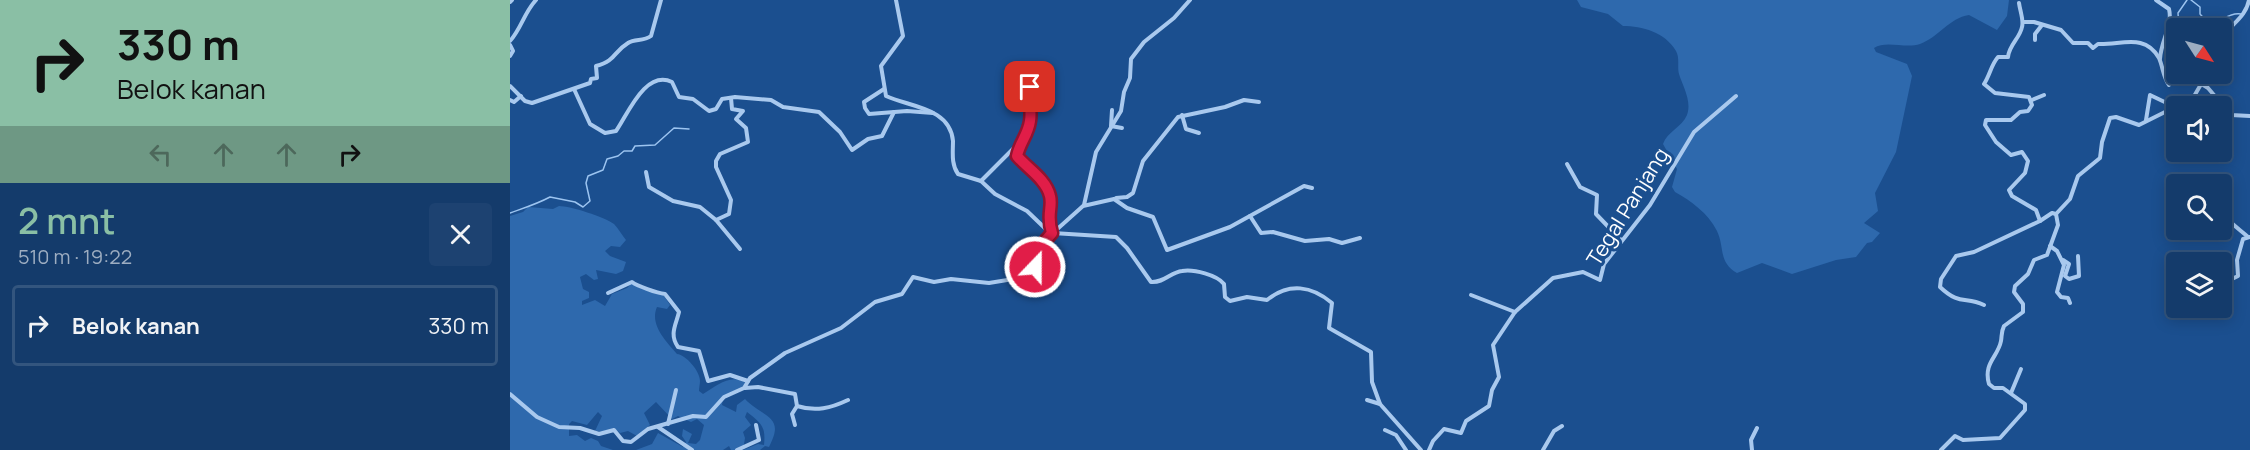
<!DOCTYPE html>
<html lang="id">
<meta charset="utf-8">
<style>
body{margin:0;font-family:Manrope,sans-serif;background:#1d4271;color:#f1f3f6;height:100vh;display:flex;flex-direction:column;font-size:22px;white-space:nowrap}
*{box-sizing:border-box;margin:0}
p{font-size:20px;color:#9dadc1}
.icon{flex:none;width:33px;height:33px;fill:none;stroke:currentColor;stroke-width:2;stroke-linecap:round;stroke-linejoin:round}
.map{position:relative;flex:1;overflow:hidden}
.side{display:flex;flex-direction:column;background:#143b6b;width:510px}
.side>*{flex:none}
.hud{background:#8abfa5;color:#111;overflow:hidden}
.needle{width:39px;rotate:126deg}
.buttons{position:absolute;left:1656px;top:18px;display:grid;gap:12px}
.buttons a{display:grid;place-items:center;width:66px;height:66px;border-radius:6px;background:#143b6b;box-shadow:0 3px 15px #0003,0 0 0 2px #33557e;font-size:30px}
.pin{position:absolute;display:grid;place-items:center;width:51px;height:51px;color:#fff;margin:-26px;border-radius:12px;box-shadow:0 3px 9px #0006}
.me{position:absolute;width:66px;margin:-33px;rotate:22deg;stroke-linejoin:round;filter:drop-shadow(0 0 4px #0008)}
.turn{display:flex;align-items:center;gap:21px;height:126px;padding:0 18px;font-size:27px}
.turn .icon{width:78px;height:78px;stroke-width:2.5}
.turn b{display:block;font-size:42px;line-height:51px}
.lanes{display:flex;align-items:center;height:57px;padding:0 18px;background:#0003;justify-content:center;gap:30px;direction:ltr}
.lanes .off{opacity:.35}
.round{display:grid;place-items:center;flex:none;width:63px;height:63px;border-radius:6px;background:#1d4271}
.head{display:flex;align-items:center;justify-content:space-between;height:102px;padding:0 18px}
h1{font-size:36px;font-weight:600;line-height:45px;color:#8abfa5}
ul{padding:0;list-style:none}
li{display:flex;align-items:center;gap:18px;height:81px;margin:0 12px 9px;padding:0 6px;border:3px solid #33557e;border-radius:6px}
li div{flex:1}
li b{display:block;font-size:22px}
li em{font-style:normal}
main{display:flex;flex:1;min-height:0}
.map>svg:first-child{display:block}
.green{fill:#2e69ad;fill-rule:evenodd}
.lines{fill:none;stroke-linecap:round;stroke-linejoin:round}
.stream{stroke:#9cc4f0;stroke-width:1.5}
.minor{stroke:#a9c9ee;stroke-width:4}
.route-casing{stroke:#92132f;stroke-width:15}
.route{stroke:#e11d48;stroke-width:10}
.labels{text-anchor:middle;stroke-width:6;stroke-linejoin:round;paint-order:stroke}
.street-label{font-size:21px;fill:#fff;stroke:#1b4f8f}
</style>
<main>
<section class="side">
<div class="hud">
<div class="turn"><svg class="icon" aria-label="right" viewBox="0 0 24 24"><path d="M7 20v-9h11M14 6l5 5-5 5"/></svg><div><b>330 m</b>Belok kanan</div></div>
<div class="lanes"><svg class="icon off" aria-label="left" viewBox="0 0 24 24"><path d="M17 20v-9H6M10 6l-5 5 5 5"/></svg><svg class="icon off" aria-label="ahead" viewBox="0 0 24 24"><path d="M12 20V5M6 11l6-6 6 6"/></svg><svg class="icon off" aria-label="ahead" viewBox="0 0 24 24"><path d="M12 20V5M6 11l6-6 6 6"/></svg><svg class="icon" aria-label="right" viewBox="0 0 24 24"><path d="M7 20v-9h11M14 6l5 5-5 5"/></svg></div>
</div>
<div class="head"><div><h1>2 mnt</h1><p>510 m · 19:22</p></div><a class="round"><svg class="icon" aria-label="close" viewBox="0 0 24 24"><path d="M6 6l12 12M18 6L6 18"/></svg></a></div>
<ul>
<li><svg class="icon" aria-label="right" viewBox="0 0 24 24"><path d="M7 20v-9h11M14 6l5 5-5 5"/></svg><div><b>Belok kanan</b></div><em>330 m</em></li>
</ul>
</section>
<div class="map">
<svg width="1740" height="450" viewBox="0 0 1740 450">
<rect width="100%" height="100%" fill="#1b4f8f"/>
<!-- green -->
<g class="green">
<path d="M1067,0H1499L1497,16L1487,30L1459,15C1439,18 1429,37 1410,44C1396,49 1376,40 1364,48L1366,52L1397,64L1402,76L1386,152L1365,193L1368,211L1354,223L1370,233L1362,242L1357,243L1346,257L1326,260L1282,274L1252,263L1227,273C1208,262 1215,248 1207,231C1198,213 1181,201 1165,192L1162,187L1167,169L1153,144C1157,132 1172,127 1177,115C1182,101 1173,87 1169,74C1167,67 1170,58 1166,51C1155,32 1132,26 1113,26L1098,14L1071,7Z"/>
<path d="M49,206C60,206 95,217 104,224C108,228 112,235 116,240L110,247L101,246L95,251L100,256L116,262L113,271L106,274L86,270L88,279L84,280L76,274L70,277L73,289L79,292V298L72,301V305L85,300L95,306L102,294L117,288L122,283L152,293L160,305L157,309L147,307C139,325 157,342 167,354C176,355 190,371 190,381C190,384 189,387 189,391L193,394C207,386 219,374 235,382L233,387L213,398L212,405L226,412L227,405L235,399C253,418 276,415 259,447L255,446L250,450H221L219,446L213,450H126L142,444L148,433L173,447L176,442L172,436L173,429L182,434L178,443L186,444L190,440L194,425L187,419L181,422L168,416L162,419L146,402L134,413L140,425L127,436L118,431L110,433L104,428L94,432L85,431L92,416L88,412L77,425L62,421L59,424V436L67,435L75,441L81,438L88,441L91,446L103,450H0V216L13,212L18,207L43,209ZM237,412C251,423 256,426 254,445L248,444L233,450L235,438L233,432L241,425L235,417Z"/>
</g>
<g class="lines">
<!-- stream -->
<g class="stream">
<path d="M1681,0L1690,7V14L1699,24C1710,23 1719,12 1731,14"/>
<polyline points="1669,28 1668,13 1677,0"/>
<polyline points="1673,74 1674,76"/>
<path d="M0,213C14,208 27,204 40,197L65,202L73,207L80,201L76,183L78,176L93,170L97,159L108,156L114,151H122L125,146L145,145L164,128L179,129"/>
</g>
<!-- minor -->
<g class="minor">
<path d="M386,0L393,36L371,66L376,96C399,107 440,107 443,141C443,152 441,164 448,174L471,181L485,194L517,211L541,234"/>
<path d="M1646,0L1659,9C1663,26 1651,40 1650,59"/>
<polyline points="0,2 2,0"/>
<path d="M1509,3C1510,11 1514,20 1512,27C1510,38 1499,45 1498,57H1488C1481,65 1480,75 1474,84L1485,93L1519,97L1522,105L1518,111L1510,112L1501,120H1476L1475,125L1486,142L1501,155L1512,152L1518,161L1515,173L1499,190L1502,196L1526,210L1530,221L1542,213L1546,214L1560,199L1568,176L1590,158L1592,142L1600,118L1606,117L1629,125L1683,98L1697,74"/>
<path d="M1513,22H1524L1551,30L1563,43H1578L1583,48L1588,44C1612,45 1635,33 1649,58C1653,67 1653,77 1659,85"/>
<path d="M1712,38C1721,24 1736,17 1739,0"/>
<polyline points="1525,40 1525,34 1532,25"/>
<path d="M0,41C11,29 14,13 26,0"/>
<polyline points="0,45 3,51 0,56"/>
<path d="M526,72L519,90L520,124L517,136L510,142L507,156C517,168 536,179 540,196C543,207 536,215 542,233"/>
<polyline points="1690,83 1698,88 1721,115 1740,116"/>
<path d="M0,86L15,101L22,103L80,83L81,79L87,78L86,66C107,60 102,53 118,43C125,38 133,42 141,36L151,0"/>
<path d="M64,89L80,124L95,133L106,131C117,116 135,69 162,82L169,97L183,99L199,111L206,109L212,99L225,97L261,100L273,107L309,112L330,132L342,150L358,139L372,136L384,112"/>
<polyline points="374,89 354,102 355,108 359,114 397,111 423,113"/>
<polyline points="221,98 222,109 233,111 226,119 236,128 238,142 210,154 206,161 206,167 221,200 219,214 206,220 230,249"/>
<polyline points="0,100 4,102 11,96"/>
<polyline points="1522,100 1534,95"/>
<polyline points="602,110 601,126 612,128"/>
<polyline points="672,115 676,129 689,133"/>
<polyline points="1636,120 1640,95 1663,106"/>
<polyline points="1057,164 1070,187 1087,195 1086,214 1111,240"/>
<polyline points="136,172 139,187 163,201 190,207 206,220"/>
<polyline points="471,181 509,143"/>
<polyline points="606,198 617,197 623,193 633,161 668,117 715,107 734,100 749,102"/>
<polyline points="574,205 586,152 611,111 614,92 620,78 621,59 634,42 664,18 680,0"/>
<path d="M1712,212C1717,221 1729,229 1738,237"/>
<polyline points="740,216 751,233 763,232 795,241 819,239 832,243 850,238"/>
<path d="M543,233L606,237L617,248L641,282C654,283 661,272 672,271C684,269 707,275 714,284L715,297L720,301L737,297L757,300C779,282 802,286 822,303L819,328L861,352L862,382L870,404L911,450"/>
<polyline points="1540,246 1547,251 1554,265 1547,292 1551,297 1558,298 1560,303"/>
<polyline points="1553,260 1559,264 1555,276 1559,279 1569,276 1568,256"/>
<polyline points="1712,280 1718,281 1728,276 1727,260 1733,239 1740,237"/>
<path d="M98,293L122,282C127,286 147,293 155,294L169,312C166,325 159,334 168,347L189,351L198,381L220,375L238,381"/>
<polyline points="961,295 1005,312"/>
<path d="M1474,305C1455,296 1450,306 1430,287L1431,279L1446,256L1464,252L1530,221"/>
<path d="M235,388L248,387L285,394L287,406C306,412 321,408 338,400"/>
<polyline points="1501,393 1511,369"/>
<polyline points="0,394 27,417 49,427 70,428 89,434 104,430 113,441 121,442 138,429 183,416 196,417 214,397 234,388 240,378 275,353 331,328 365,302 392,294 403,277 424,282 441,279 479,283 521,276 526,270 524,254 544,232 573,206 604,199 617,208 643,217 657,250 720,227 794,186 802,188"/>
<polyline points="857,400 870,404"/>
<polyline points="158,424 166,390"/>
<polyline points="285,425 282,414 287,406"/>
<polyline points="148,427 182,450"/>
<polyline points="875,430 886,435 896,450"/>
<polyline points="227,450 249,440 246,425"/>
<polyline points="919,450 923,441 934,429 951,433 956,421 979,406 982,390 989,377 983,345 1005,312 1043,278 1073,272 1090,280 1094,264 1140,205 1184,132 1226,96"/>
<polyline points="1033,450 1044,431 1052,426"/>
<polyline points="1242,450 1241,440 1247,428"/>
<path d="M1431,450L1445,436L1453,440L1490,438L1515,410V404L1493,388H1484L1479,384C1473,363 1488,357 1491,341C1492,336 1491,332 1494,326L1513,312V304L1504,292L1505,286L1518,274L1524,260L1537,255L1548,225L1546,214"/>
</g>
</g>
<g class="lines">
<defs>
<path id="route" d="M520,87C518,98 522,110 520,121C518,135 510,142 507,156C517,168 536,179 540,196C543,207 536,215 542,233L524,254L525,267"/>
</defs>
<!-- route casing -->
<use href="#route" class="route-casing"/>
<!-- route -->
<use href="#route" class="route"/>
</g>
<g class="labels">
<!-- street labels -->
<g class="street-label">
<text transform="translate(1118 207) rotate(-58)" y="7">Tegal Panjang</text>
</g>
</g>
</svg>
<div class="buttons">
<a><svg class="needle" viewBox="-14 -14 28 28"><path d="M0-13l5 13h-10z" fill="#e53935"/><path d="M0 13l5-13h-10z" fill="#9dadc1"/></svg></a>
<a><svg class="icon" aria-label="sound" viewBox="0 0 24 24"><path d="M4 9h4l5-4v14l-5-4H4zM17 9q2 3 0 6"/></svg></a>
<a><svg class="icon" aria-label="search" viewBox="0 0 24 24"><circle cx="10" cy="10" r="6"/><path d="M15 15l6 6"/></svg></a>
<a><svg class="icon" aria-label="layers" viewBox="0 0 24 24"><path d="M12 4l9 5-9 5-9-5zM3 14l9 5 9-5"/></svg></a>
</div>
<div class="pin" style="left:520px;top:87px;background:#d93025"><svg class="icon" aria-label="arrive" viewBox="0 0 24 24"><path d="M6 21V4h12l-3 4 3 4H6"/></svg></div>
<svg class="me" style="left:525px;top:267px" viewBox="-20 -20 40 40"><circle r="17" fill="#e11d48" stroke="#fff" stroke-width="3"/><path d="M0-11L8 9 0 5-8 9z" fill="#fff"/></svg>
</div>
</main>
